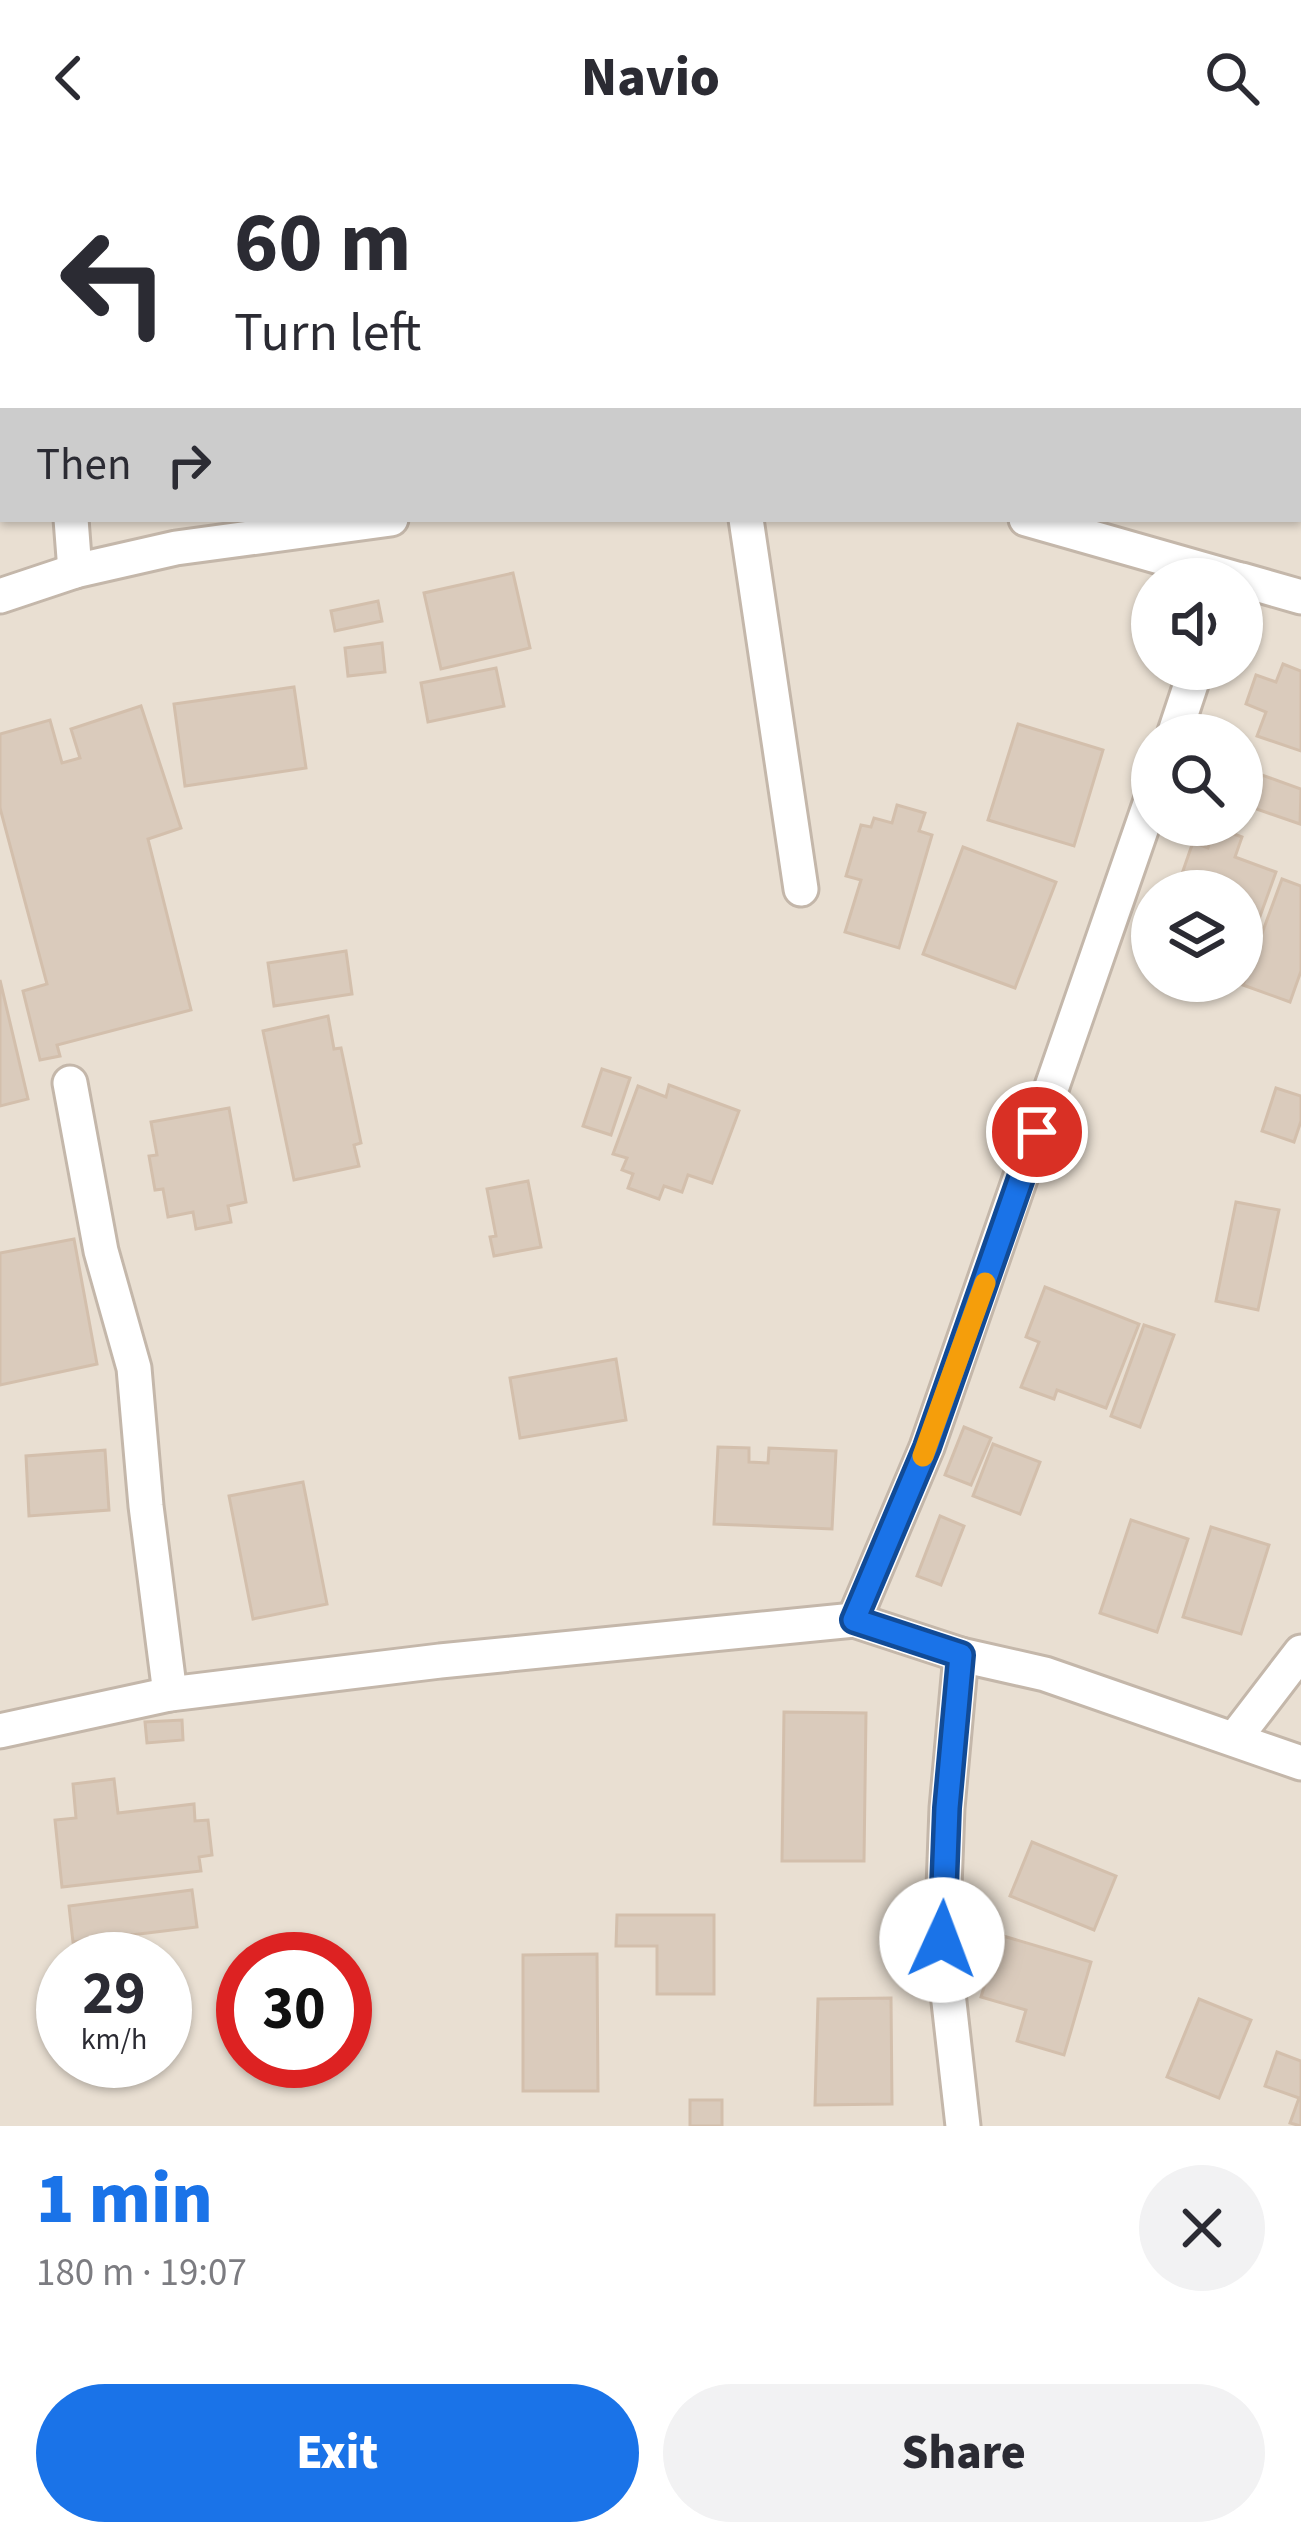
<!DOCTYPE html>
<meta charset="utf-8">
<style>
body{margin:0;font-family:"Source Sans 3",sans-serif;background:#f2f2f3;color:#2b2b33;height:100vh;display:flex;flex-direction:column;font-size:45px;white-space:nowrap}
*{box-sizing:border-box;margin:0}
p{font-size:39px;color:#7c7c81}
.icon{flex:none;width:66px;height:66px;fill:none;stroke:currentColor;stroke-width:2;stroke-linecap:round;stroke-linejoin:round}
.map{position:relative;height:1970px;overflow:hidden}
.drawer{display:flex;flex-direction:column;background:#fff;flex:1}
.drawer>*{flex:none}
.hud{position:absolute;left:0px;top:0px;width:1302px;height:366px;box-shadow:0 3px 9px #0004;background:#fff;color:#2b2b33;overflow:hidden}
.controls{position:absolute;left:1131px;top:402px;display:grid;gap:24px}
.controls a{display:grid;place-items:center;width:132px;height:132px;border-radius:50%;background:#fff;box-shadow:0 3px 9px #0004;font-size:60px}
.speed{position:absolute;left:36px;top:1776px;display:flex;gap:24px;font-size:60px;font-weight:700;text-align:center}
.speed>*{display:grid;place-content:center;width:156px;height:156px;border-radius:50%;background:#fff;box-shadow:0 3px 9px #0004;line-height:1}
.speed small{font-size:30px;font-weight:400}
.speed .limit{border:18px solid #d22;background:#fff;color:#111}
.pin{position:absolute;display:grid;place-items:center;width:102px;height:102px;color:#fff;margin:-51px;border:6px solid #fff;border-radius:50%;box-shadow:0 3px 12px #0007}
.me{position:absolute;width:132px;margin:-66px;rotate:2deg;stroke-linejoin:round;filter:drop-shadow(0 0 9px #0008)}
.turn{display:flex;align-items:center;gap:42px;height:252px;padding:0 36px;font-size:54px}
.turn .icon{width:156px;height:156px;stroke-width:2.5}
.turn b{display:block;font-size:84px;line-height:102px}
.then{display:flex;align-items:center;height:114px;padding:0 36px;background:#0003;gap:24px;font-size:45px}
.round{display:grid;place-items:center;flex:none;width:126px;height:126px;border-radius:63px;background:#f2f2f3}
.head{display:flex;align-items:center;justify-content:space-between;height:204px;padding:0 36px}
h1{font-size:72px;font-weight:800;line-height:90px;color:#1a73e8}
.action{display:flex;gap:24px;margin-top:auto;padding:24px 36px}
.action a{flex:1;height:138px;border-radius:72px;background:#1a73e8;color:#fff;font-size:48px;font-weight:800;line-height:138px;text-align:center}
.action a+a{background:#f2f2f3;color:#2b2b33}
header{display:flex;justify-content:space-between;align-items:center;height:156px;padding:0 36px;background:#fff;font-size:54px;font-weight:800}
.map>svg:first-child{display:block}
.residential{fill:#e9dfd2;fill-rule:evenodd}
.building{fill:#dacbbc;stroke:#d3bfac;stroke-width:3}
.lines{fill:none;stroke-linecap:round;stroke-linejoin:round}
.street-casing{stroke:#c4b7aa;stroke-width:39}
.street{stroke:#fff;stroke-width:33}
.route-casing{stroke:#114b97;stroke-width:30}
.route{stroke:#1a73e8;stroke-width:21}
.slow{stroke:#f59e0b;stroke-width:21}
</style>
<header><svg class="icon" aria-label="back" viewBox="0 0 24 24"><path d="M15 5l-7 7 7 7"/></svg>Navio<svg class="icon" aria-label="search" viewBox="0 0 24 24"><circle cx="10" cy="10" r="6"/><path d="M15 15l6 6"/></svg></header>
<div class="map">
<svg width="1301" height="1970" viewBox="0 0 1301 1970">
<rect width="100%" height="100%" fill="#f4eee5"/>
<!-- residential -->
<path class="residential" d="M0,0H1301V1970H0ZM3,3H1299V363H3ZM1152,423H1242V513H1152ZM1152,579H1242V669H1152ZM1152,735H1242V825H1152ZM63,1803H165V1905H63ZM243,1803H345V1905H243Z"/>
<!-- building -->
<g class="building">
<polygon points="513,417 530,492 441,513 424,437"/>
<polygon points="378,445 382,465 335,475 331,455"/>
<polygon points="382,487 385,516 348,520 345,492"/>
<polygon points="1283,508 1301,515 1301,595 1257,580 1266,556 1246,548 1256,519 1276,526"/>
<polygon points="496,512 504,550 428,566 421,527"/>
<polygon points="294,531 306,612 185,630 174,548"/>
<polygon points="141,550 181,672 148,683 191,854 57,889 60,900 40,904 23,835 47,828 0,652 0,578 50,564 62,607 80,602 71,573"/>
<polygon points="1018,568 1103,594 1074,690 988,664"/>
<polygon points="1242,612 1301,633 1300,668 1242,648"/>
<polygon points="897,649 925,657 919,675 932,679 899,792 845,776 861,724 846,720 861,669 871,671 874,662 892,667"/>
<polygon points="1215,671 1242,681 1235,701 1276,716 1242,810 1242,735 1176,735 1193,686 1208,692"/>
<polygon points="963,691 1056,726 1015,832 923,798"/>
<polygon points="1282,723 1301,730 1301,815 1290,846 1243,829"/>
<polygon points="346,795 352,838 274,850 268,807"/>
<polygon points="0,824 28,943 0,950"/>
<polygon points="328,860 334,893 341,892 361,987 354,989 359,1010 294,1024 263,875"/>
<polygon points="602,913 630,922 611,979 583,970"/>
<polygon points="669,929 739,955 712,1027 688,1019 682,1036 664,1030 659,1043 628,1032 633,1018 622,1014 627,1002 613,998 638,930 666,941"/>
<polygon points="1276,932 1301,940 1301,965 1294,986 1262,975"/>
<polygon points="229,952 246,1046 228,1050 231,1066 196,1073 193,1056 168,1061 163,1033 155,1034 149,1000 157,999 151,966"/>
<polygon points="528,1025 541,1091 494,1100 490,1081 496,1080 487,1033"/>
<polygon points="1236,1046 1279,1054 1258,1154 1216,1145"/>
<polygon points="74,1083 97,1208 0,1229 0,1097"/>
<polygon points="1045,1131 1139,1168 1106,1252 1057,1234 1054,1243 1021,1231 1039,1186 1026,1181"/>
<polygon points="1144,1169 1174,1179 1140,1271 1111,1260"/>
<polygon points="616,1203 626,1264 520,1282 510,1222"/>
<polygon points="964,1271 991,1282 971,1329 945,1319"/>
<polygon points="993,1288 1040,1306 1020,1358 973,1340"/>
<polygon points="718,1291 749,1292 749,1306 768,1307 769,1292 836,1295 832,1373 714,1368"/>
<polygon points="105,1294 109,1354 29,1360 26,1300"/>
<polygon points="303,1326 327,1448 253,1463 229,1340"/>
<polygon points="940,1360 964,1370 941,1429 917,1420"/>
<polygon points="1131,1364 1188,1383 1157,1476 1100,1457"/>
<polygon points="1211,1371 1269,1389 1241,1478 1183,1461"/>
<polygon points="784,1556 866,1557 864,1705 782,1705"/>
<polygon points="182,1564 183,1584 147,1587 145,1566"/>
<polygon points="114,1623 118,1657 194,1648 195,1665 208,1664 212,1699 199,1701 201,1715 62,1731 55,1664 76,1662 73,1628"/>
<polygon points="1032,1686 1116,1720 1094,1774 1010,1740"/>
<polygon points="192,1734 197,1771 73,1786 69,1750"/>
<polygon points="617,1759 714,1759 714,1838 657,1838 657,1790 616,1790"/>
<polygon points="1000,1779 1091,1806 1064,1899 1017,1885 1026,1854 981,1841"/>
<polygon points="597,1798 598,1935 523,1935 523,1799"/>
<polygon points="891,1842 892,1948 815,1949 818,1843"/>
<polygon points="1199,1843 1251,1864 1219,1942 1167,1921"/>
<polygon points="1277,1896 1301,1905 1301,1970 1290,1967 1299,1942 1265,1930"/>
<rect x="690" y="1944" width="32" height="26"/>
</g>
<g class="lines">
<defs>
<g id="street">
<polyline points="1273,0 1280,3"/>
<polyline points="447,3 447,0"/>
<polyline points="71,363 75,415"/>
<polyline points="746,363 801,733"/>
<polyline points="1026,363 1237,423"/>
<polyline points="1242,424 1301,441"/>
<polyline points="0,440 75,415 176,392 391,363"/>
<polyline points="1174,579 1196,513"/>
<polyline points="70,927 101,1095 134,1212 146,1350 170,1538"/>
<polyline points="854,1464 927,1291 1152,642"/>
<polyline points="961,1499 947,1652 942,1784 963,1970"/>
<polyline points="0,1575 170,1538 440,1505 854,1464 961,1499 1045,1518 1301,1607"/>
<polyline points="1235,1582 1301,1496"/>
</g>
</defs>
<!-- street casing -->
<use href="#street" class="street-casing"/>
<!-- street -->
<use href="#street" class="street"/>
</g>
<g class="lines">
<defs>
<polyline id="route" points="942,1784 947,1652 961,1499 854,1464 927,1291 1037,976"/>
</defs>
<!-- route casing -->
<use href="#route" class="route-casing"/>
<!-- route -->
<use href="#route" class="route"/>
<!-- slow -->
<polyline class="slow" points="923,1300 985,1127"/>
</g>
</svg>
<div class="controls">
<a><svg class="icon" aria-label="sound" viewBox="0 0 24 24"><path d="M4 9h4l5-4v14l-5-4H4zM17 9q2 3 0 6"/></svg></a>
<a><svg class="icon" aria-label="search" viewBox="0 0 24 24"><circle cx="10" cy="10" r="6"/><path d="M15 15l6 6"/></svg></a>
<a><svg class="icon" aria-label="layers" viewBox="0 0 24 24"><path d="M12 4l9 5-9 5-9-5zM3 14l9 5 9-5"/></svg></a>
</div>
<div class="speed"><div>29<small>km/h</small></div><div class="limit">30</div></div>
<div class="pin" style="left:1037px;top:976px;background:#d93025"><svg class="icon" aria-label="arrive" viewBox="0 0 24 24"><path d="M6 21V4h12l-3 4 3 4H6"/></svg></div>
<svg class="me" style="left:942px;top:1784px" viewBox="-20 -20 40 40"><circle r="19" fill="#fff"/><path d="M0-13L10 11 0 6-10 11z" fill="#1a73e8"/></svg>
<div class="hud">
<div class="turn"><svg class="icon" aria-label="left" viewBox="0 0 24 24"><path d="M17 20v-9H6M10 6l-5 5 5 5"/></svg><div><b>60 m</b>Turn left</div></div>
<div class="then">Then<svg class="icon" aria-label="right" viewBox="0 0 24 24"><path d="M7 20v-9h11M14 6l5 5-5 5"/></svg></div>
</div>
</div>
<section class="drawer">
<div class="head"><div><h1>1 min</h1><p>180 m · 19:07</p></div><a class="round"><svg class="icon" aria-label="close" viewBox="0 0 24 24"><path d="M6 6l12 12M18 6L6 18"/></svg></a></div>
<div class="action"><a>Exit</a><a>Share</a></div>
</section>
